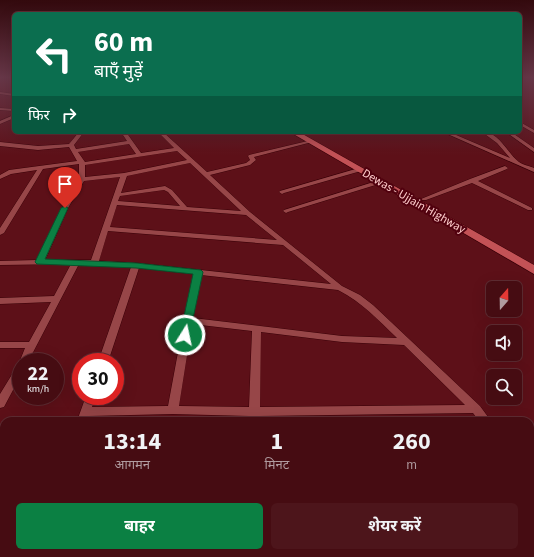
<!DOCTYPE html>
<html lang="hi">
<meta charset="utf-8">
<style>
body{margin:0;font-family:"Source Sans 3","Noto Sans Devanagari",sans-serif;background:#4d151b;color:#f1f3f6;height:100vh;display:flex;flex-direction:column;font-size:15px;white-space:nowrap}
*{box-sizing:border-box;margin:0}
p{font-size:13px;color:#b09b9f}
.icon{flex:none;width:22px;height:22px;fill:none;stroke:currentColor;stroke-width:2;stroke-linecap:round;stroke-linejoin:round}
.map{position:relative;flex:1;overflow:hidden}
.details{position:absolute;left:0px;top:417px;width:534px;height:140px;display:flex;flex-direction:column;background:#460c12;border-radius:12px 12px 0 0;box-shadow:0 4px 16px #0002,0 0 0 1px #5e2c32}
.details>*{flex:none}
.hud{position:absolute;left:12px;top:12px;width:510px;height:122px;border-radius:6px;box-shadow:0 4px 16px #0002,0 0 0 1px #5e2c32;background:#0b6e4f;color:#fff;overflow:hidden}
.needle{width:26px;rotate:20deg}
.fabs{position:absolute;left:486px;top:281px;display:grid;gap:8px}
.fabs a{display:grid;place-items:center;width:36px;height:36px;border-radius:6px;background:#460c12;box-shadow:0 4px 16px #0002,0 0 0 1px #5e2c32;font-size:20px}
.speed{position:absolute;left:12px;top:353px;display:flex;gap:8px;font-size:20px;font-weight:700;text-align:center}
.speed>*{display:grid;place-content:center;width:52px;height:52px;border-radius:50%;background:#460c12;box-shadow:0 4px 16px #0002,0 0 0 1px #5e2c32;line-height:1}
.speed small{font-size:10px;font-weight:400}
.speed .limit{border:6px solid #d22;background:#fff;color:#111}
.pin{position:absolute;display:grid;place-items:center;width:34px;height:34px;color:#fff;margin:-41px -17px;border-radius:50% 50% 50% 0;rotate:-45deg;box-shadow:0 0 4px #0007}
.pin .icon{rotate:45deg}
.me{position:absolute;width:44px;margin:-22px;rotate:10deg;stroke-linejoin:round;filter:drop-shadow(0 0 3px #0008)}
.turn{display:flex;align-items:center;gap:14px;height:84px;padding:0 16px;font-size:18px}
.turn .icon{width:52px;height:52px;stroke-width:2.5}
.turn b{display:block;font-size:28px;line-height:34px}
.then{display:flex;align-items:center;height:38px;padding:0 16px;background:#0003;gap:8px;font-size:15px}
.eta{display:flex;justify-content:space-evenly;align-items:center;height:68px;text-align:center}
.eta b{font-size:24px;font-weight:700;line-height:28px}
.action{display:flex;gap:8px;margin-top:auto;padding:8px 16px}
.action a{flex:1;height:46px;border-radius:6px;background:#0b8043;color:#fff;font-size:16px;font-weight:700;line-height:46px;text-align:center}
.action a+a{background:#4d151b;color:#f1f3f6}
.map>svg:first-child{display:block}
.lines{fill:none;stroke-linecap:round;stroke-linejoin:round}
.minor-casing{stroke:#390007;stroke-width:1}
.tertiary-casing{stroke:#390007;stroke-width:1}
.primary-casing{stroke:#390007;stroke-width:1}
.minor{fill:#974648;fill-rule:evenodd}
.tertiary{fill:#974648;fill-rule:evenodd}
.primary{fill:#c35256;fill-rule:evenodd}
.route{fill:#0b8043;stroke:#07532c}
.labels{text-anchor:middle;stroke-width:4;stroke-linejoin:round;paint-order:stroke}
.far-street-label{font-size:12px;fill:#ffcecd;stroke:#51010e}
</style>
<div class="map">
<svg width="534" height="557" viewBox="0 0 534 557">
<rect width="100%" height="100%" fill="#5d1018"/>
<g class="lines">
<defs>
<g id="minor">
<polygon points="0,77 5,77 0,79"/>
<polygon points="0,92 14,94 14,96 0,94"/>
<polygon points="0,108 14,109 14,111 0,110"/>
<polygon points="14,115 14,118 0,124 0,121"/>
<polygon points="520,122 534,130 534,133 520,125"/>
<path d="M79,132H84L74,145L76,149L127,141L121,132H126L141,153L174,148L158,132H163L207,172L246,163L250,160L248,156L249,155L312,140V142L254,157L256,160L250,165L210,175L250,212L342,286L360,295L373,305L480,406L491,421H479L473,413L260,416L259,421H249V416L173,414L89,416L87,421H77L86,396H96L92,407L168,406L184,320L194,274L139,268L108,362H98L131,267L79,264L28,362H21V375L4,407L0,408V394L19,363L25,348H0V342H29L51,302L0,304V298L54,296L71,264L0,265V261L37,260L62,208L79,179V164L43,169L4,233L0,235V228L37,170L11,174L0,179V175L9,170L77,161L69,147L38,150L0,146V142L38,146L69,144ZM129,144L136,154L85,162L78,152ZM177,151L187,160L124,173L85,177V165ZM190,163L241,211L187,207L172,190L165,186L121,193L127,176ZM120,177L91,260H45L68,208L84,181ZM164,190L168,192L180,206L118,201L120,196ZM117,205L246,215L277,240L110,227ZM108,231L283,245L331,284L136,263L99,261ZM201,275L338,290C363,303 377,319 397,338L342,336L193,318ZM192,324L252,331L249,407L179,406ZM261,332L342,342L404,345L465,405L260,407Z"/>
<path d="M443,132H449L510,158L497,143L482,132C500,132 507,153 519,162C523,165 530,166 534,168V172Z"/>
<polygon points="506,132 511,132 534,148 534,152"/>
<polygon points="505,166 508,168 507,169 478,181 532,208 532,210 528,210 472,183 426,200 422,200 421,199 470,179"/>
<polygon points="359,168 361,169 361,171 284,193 282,194 279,192 280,191"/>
<polygon points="380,180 382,181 382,183 288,212 286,213 283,211 284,210"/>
<rect x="137" y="553" width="14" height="4"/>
</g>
<g id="tertiary">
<rect x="530" y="494" width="4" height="16"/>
<rect x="0" y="505" width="4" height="16"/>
</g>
<polygon id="primary" points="290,132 299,132 534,265 534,274"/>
</defs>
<!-- minor casing -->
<use href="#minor" class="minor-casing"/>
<!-- tertiary casing -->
<use href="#tertiary" class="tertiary-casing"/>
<!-- primary casing -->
<use href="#primary" class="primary-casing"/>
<!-- minor -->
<use href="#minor" class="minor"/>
<!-- tertiary -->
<use href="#tertiary" class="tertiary"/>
<!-- primary -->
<use href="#primary" class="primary"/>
</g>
<!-- sky -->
<linearGradient id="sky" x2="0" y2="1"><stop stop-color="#33090d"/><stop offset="0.5" stop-color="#673748"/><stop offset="1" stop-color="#673748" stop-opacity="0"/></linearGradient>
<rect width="534" height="155" fill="url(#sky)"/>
<!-- route -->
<polygon class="route" points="65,206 68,208 45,259 136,263 201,270 203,272 189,337 181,337 180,335 193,274 136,268 37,264 35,262 61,208"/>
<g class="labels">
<!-- far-street labels -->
<g class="far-street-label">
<text transform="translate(414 201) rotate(30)" y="4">Dewas - Ujjain Highway</text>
</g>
</g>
</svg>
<div class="fabs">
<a><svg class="needle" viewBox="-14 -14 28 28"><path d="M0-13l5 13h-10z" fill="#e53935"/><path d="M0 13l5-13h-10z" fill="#b09b9f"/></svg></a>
<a><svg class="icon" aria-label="sound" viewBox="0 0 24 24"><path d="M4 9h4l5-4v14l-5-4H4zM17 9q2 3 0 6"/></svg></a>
<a><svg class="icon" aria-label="search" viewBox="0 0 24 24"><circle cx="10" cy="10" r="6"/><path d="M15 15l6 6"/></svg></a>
</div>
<div class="speed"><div>22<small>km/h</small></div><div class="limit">30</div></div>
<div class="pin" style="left:65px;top:208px;background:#d93025"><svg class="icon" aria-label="arrive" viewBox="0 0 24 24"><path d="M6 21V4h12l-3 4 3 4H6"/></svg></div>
<svg class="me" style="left:185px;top:335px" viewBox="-20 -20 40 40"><circle r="17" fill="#0b8043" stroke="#fff" stroke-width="3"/><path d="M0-11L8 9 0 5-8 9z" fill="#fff"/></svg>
<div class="hud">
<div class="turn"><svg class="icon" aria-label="left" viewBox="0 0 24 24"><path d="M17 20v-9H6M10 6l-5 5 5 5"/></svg><div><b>60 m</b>बाएँ मुड़ें</div></div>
<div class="then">फिर<svg class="icon" aria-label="right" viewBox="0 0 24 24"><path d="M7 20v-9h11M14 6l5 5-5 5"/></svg></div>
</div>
<section class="details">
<div class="eta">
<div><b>13:14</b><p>आगमन</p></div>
<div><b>1</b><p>मिनट</p></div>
<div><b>260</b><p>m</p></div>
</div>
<div class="action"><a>बाहर</a><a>शेयर करें</a></div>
</section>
</div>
